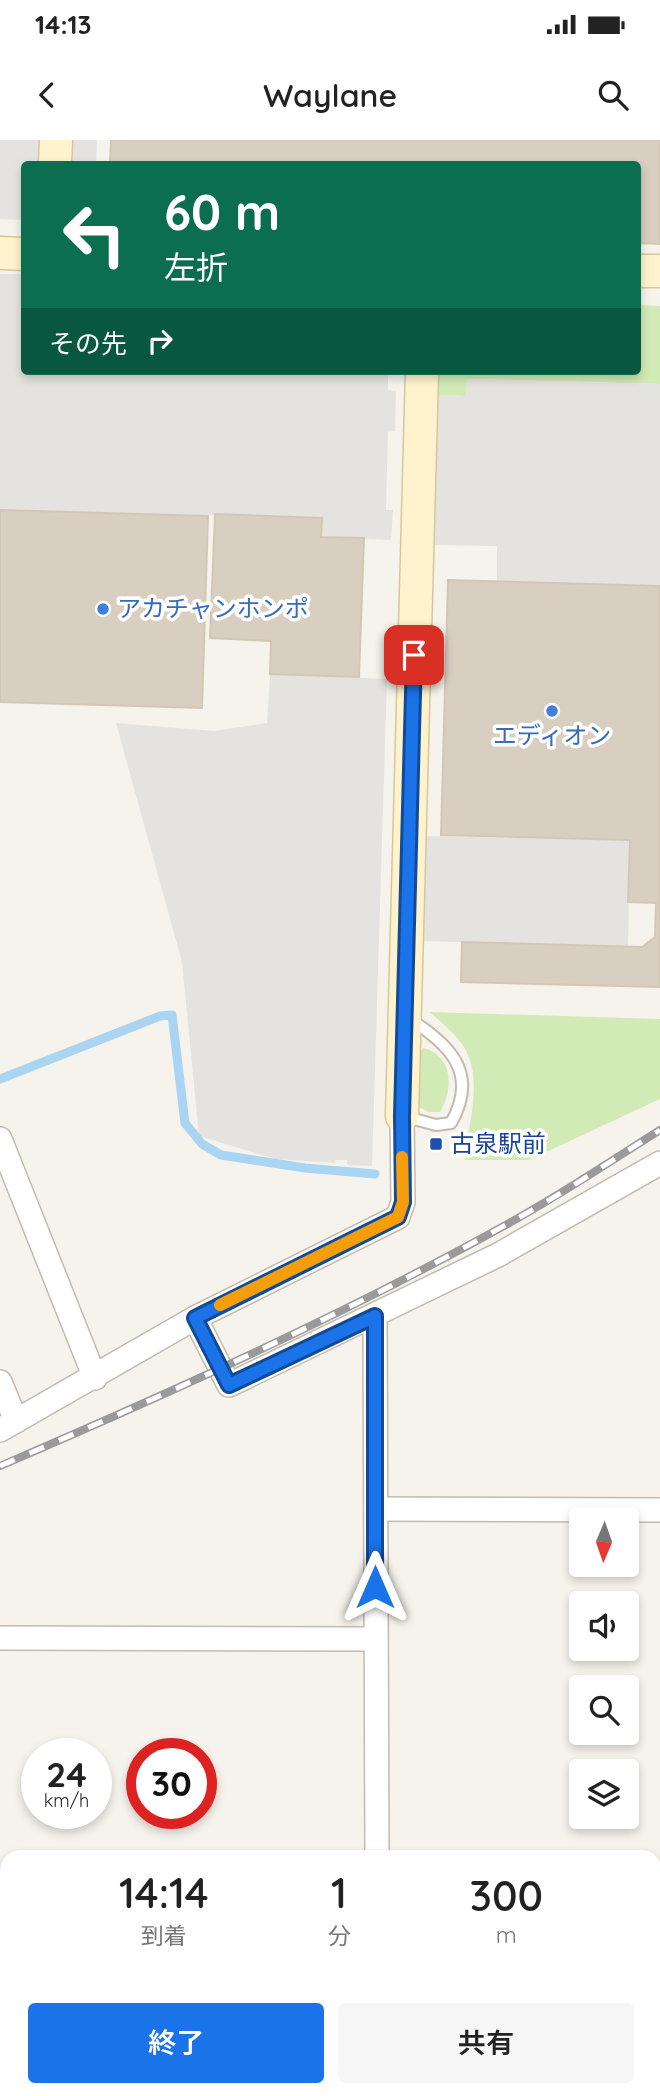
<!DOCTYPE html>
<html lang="ja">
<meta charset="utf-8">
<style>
body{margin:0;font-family:Quicksand,"Noto Sans JP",sans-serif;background:#f6f6f6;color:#222;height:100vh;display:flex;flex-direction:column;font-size:26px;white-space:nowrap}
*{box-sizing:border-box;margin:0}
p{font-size:23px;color:#767676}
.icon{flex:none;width:38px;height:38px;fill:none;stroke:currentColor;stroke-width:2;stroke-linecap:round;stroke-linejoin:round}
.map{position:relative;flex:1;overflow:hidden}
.sheet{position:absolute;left:0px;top:1710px;width:662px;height:247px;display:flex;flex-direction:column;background:#fff;border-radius:21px 21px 0 0;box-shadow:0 4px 10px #0003}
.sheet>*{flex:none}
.hud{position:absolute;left:21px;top:21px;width:620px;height:214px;border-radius:7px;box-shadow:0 4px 10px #0003;background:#0b6e4f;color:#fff;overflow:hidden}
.needle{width:46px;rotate:182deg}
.controls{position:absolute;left:569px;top:1367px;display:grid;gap:14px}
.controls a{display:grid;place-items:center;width:70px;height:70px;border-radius:7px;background:#fff;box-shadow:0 4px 10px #0003;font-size:35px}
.speed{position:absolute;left:21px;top:1598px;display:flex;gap:14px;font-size:35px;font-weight:700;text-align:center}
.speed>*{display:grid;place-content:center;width:91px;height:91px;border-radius:50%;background:#fff;box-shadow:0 4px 10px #0003;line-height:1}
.speed small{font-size:18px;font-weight:400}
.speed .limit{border:10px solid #d22;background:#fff;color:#111}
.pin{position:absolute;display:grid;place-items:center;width:60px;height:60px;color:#fff;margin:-30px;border-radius:14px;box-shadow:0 4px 10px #0006}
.me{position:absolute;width:77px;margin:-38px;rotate:0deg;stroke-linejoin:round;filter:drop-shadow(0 0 5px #0008)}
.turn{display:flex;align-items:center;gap:24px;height:147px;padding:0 28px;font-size:32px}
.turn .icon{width:91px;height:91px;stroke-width:2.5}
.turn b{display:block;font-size:49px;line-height:60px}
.then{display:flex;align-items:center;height:66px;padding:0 28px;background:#0003;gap:14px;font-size:26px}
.eta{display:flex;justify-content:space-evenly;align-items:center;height:119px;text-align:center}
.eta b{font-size:42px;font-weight:600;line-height:49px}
.button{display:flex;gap:14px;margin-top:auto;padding:14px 28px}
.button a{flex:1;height:80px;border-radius:7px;background:#1a73e8;color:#fff;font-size:28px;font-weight:600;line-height:80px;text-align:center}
.button a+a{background:#f6f6f6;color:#222}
.status{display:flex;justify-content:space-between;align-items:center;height:49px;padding:0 35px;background:#fff;direction:ltr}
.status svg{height:19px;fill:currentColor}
header{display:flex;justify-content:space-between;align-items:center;height:91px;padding:0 28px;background:#fff;font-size:32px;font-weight:600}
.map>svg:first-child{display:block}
.green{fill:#d2eab5}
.parking{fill:#e5e3e0}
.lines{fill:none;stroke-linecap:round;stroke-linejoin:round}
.stream{stroke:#a9d4f2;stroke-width:9}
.building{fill:#d8cfc1;stroke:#d3c7b4;stroke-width:2}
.lane-casing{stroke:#c2bbae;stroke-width:14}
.street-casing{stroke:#c2bbae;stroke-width:26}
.secondary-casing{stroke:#d6c79b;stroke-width:35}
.lane{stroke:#fff;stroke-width:10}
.street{stroke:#fff;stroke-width:23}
.secondary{stroke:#fff3cd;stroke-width:32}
.rail-casing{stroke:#9a9a9a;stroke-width:8}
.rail{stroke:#fff;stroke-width:5;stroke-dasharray:16;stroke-linecap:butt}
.route-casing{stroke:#114b97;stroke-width:18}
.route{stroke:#1a73e8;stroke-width:12}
.slow{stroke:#f59e0b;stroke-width:12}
.shop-dot{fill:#3f7fe0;stroke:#fff;stroke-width:2.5}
.transit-dot{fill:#1a4fb4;stroke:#fff;stroke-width:2.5}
.labels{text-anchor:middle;stroke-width:7;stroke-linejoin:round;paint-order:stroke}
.shop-label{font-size:24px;fill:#366cbe;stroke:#fff;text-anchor:start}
.transit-label{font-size:24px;fill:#164399;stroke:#fff;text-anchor:start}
</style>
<div class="status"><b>14:13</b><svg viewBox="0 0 49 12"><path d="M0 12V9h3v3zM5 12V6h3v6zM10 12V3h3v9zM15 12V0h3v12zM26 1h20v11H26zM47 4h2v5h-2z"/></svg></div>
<header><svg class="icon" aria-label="back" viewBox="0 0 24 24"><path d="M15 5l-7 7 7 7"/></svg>Waylane<svg class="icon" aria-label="search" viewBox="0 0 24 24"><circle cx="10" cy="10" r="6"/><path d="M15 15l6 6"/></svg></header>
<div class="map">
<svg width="660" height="1956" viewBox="0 0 660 1956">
<rect width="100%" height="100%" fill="#f6f3ec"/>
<!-- green -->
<g class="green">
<polygon points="637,165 660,166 660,244 468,239 466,256 436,255 437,231 637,231"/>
<path d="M430,872L660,879V959L529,1020H465C468,981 487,932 458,899C450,889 439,881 430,872Z"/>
<path d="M423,908C453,915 454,949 440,972H429L417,966L418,916Z"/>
</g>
<!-- parking -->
<g class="parking">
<polygon points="0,0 41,0 40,24 24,24 24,80 0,79"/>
<polygon points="72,0 97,0 96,24 71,24"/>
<polygon points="0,134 24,134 24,231 388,231 388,250 396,251 395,291 388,292 386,370 393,370 391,400 321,397 321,378 0,370"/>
<polygon points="467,239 660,244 660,446 497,442 497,406 433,405 436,255 466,256"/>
<polygon points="270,534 387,539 372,1026 347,1025 347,1020 335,1020 336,1023 275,1019 199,996 182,822 116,583 214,591 267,583"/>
<polygon points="425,696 630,700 628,807 422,801"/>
</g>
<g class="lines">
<!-- stream -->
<polyline class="stream" points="0,939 160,876 172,875 185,983 202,1004 221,1015 305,1028 375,1034"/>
</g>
<!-- building -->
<g class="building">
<polygon points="111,0 660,0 660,104 637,103 637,24 110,24"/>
<polygon points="0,370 208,376 202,568 0,562"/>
<polygon points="215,374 322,378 321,397 364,398 359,537 270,534 271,501 210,498"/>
<polygon points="448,440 660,446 660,847 461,842 462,802 642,807 655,797 656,763 628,762 630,700 441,695"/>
</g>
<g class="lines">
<defs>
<path id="lane" d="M403,976L436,985L451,983C480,932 448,903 408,878"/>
<g id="street">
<polyline points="0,999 95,1238"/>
<polyline points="375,1176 377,1717"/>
<polyline points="195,1178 229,1245 498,1115 660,1023"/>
<polyline points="0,1242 16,1281"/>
<polyline points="0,1290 195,1178 398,1077 403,1062 402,976"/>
<polyline points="376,1369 660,1370"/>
<polyline points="0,1498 375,1499"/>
<polyline points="379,1950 379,1956"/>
<polyline points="100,1956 101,1950"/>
<polyline points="647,1956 647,1950"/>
</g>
<g id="secondary">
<polyline points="55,24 56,0"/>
<polyline points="0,113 24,114"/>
<polyline points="637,131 660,131"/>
<polyline points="402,976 422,231"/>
</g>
</defs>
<!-- lane casing -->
<use href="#lane" class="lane-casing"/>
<!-- street casing -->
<use href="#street" class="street-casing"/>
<!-- secondary casing -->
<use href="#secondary" class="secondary-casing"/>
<!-- lane -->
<use href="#lane" class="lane"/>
<!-- street -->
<use href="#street" class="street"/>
<!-- secondary -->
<use href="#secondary" class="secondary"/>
<defs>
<path id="rail" d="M0,1326C174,1251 346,1174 511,1082C562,1054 611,1021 660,990"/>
</defs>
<!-- rail casing -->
<use href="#rail" class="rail-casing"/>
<!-- rail -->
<use href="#rail" class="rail"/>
</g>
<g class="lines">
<defs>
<polyline id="route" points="375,1447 375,1176 229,1245 195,1178 398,1077 403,1062 402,976 414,515"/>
</defs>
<!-- route casing -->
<use href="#route" class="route-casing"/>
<!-- route -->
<use href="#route" class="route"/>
<!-- slow -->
<polyline class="slow" points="220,1165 398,1077 403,1062 402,1017"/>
</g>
<!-- markers -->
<g class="shop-dot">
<circle cx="103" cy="469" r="7"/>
<circle cx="552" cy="571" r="7"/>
</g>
<rect class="transit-dot" x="429" y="997" width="14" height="14" rx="3.5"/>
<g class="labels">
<!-- shop labels -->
<g class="shop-label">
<text x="117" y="477">アカチャンホンポ</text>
<text x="552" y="604" text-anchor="middle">エディオン</text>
</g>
<!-- transit labels -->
<g class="transit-label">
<text x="450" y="1012">古泉駅前</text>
</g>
</g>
</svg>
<div class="controls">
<a><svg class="needle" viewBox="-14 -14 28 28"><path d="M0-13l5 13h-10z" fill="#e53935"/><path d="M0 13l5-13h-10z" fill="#767676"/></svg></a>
<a><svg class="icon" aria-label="sound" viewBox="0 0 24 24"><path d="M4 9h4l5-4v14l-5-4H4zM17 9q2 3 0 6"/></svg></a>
<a><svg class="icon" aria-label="search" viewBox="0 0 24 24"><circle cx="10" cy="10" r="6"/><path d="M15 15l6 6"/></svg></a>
<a><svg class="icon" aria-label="layers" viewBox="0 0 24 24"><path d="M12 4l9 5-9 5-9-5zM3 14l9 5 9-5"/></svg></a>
</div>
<div class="speed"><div>24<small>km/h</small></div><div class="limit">30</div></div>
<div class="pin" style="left:414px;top:515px;background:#d93025"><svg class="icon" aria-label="arrive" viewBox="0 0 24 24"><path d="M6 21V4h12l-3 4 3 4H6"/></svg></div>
<svg class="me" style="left:375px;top:1447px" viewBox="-20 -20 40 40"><path d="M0-17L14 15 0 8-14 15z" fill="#1a73e8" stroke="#fff" stroke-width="4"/></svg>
<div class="hud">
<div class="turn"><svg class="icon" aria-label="left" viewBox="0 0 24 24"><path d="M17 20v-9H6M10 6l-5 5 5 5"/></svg><div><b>60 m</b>左折</div></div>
<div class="then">その先<svg class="icon" aria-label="right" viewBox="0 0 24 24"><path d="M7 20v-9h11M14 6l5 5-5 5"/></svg></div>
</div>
<section class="sheet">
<div class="eta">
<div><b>14:14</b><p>到着</p></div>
<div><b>1</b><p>分</p></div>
<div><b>300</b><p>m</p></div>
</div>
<div class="button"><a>終了</a><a>共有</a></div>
</section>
</div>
